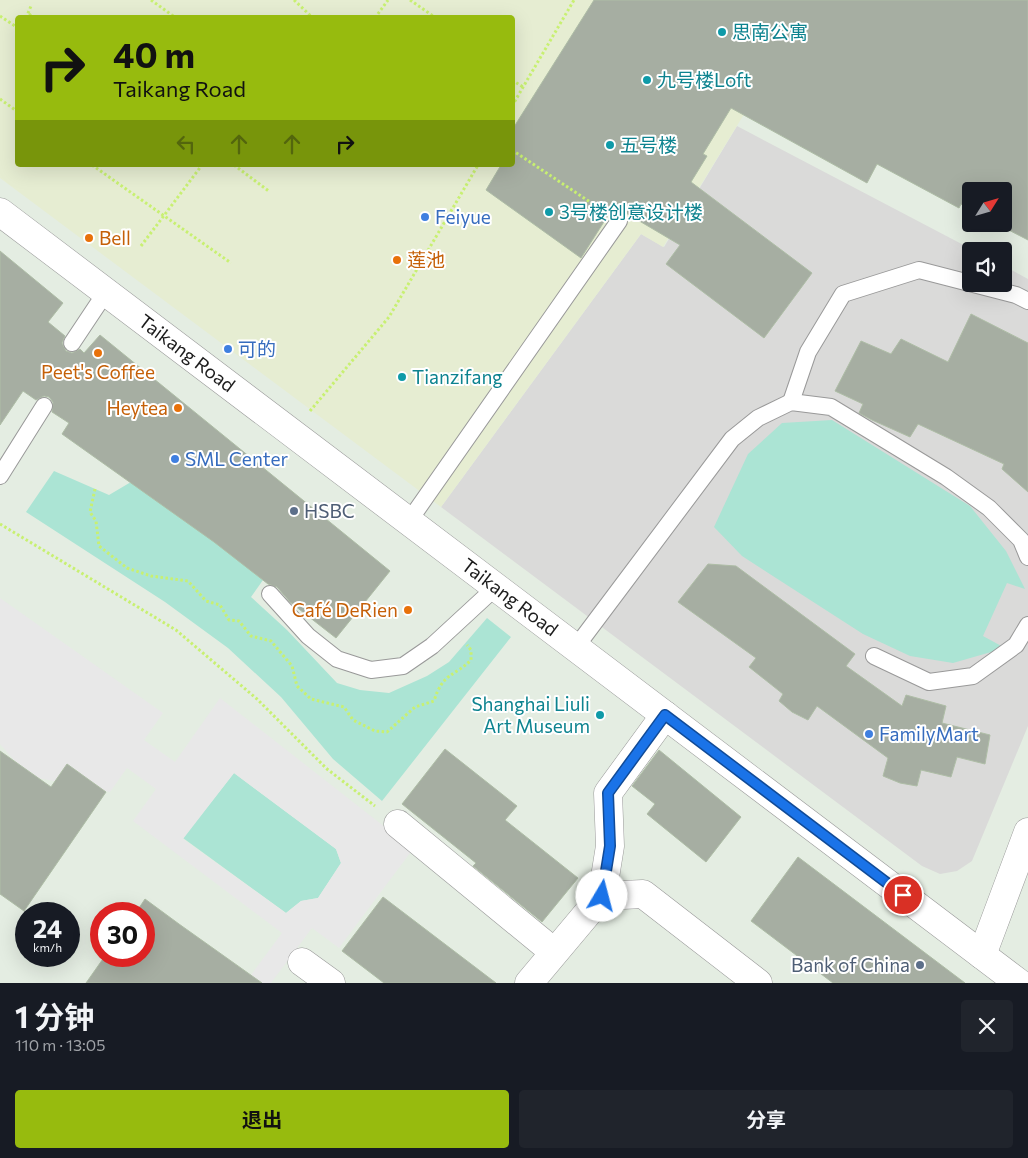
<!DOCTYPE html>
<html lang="zh">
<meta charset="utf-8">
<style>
body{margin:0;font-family:Commissioner,"Noto Sans SC",sans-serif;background:#20242c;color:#f1f3f6;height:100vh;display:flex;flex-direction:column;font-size:19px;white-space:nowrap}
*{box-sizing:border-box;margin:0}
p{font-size:16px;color:#9ea1a6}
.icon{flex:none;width:28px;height:28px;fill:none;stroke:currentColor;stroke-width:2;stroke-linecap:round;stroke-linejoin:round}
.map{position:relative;height:983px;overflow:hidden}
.sheet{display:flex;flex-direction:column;background:#171b24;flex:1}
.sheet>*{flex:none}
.top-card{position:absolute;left:15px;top:15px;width:500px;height:152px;border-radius:5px;box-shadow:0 5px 20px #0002;background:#97bb0e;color:#111;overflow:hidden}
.needle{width:32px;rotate:53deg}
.tools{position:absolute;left:962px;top:182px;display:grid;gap:10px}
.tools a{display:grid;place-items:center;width:50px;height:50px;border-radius:5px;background:#171b24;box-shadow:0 5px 20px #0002;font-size:25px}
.speed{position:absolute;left:15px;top:902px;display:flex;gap:10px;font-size:25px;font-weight:700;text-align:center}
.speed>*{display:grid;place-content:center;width:65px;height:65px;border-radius:50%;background:#171b24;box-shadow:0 5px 20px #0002;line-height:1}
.speed small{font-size:12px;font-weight:400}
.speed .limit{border:8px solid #d22;background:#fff;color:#111}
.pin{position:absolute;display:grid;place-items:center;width:42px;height:42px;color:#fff;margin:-21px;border:2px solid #fff;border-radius:50%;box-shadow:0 1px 5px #0007}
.me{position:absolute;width:55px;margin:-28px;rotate:8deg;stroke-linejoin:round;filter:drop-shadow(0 0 4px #0008)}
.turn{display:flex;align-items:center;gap:18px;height:105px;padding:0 15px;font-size:22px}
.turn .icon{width:65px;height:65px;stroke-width:2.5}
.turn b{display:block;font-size:35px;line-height:42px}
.lanes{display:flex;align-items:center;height:48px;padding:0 15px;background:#0003;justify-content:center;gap:25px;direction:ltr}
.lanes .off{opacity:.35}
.round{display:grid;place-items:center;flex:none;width:52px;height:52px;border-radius:5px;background:#20242c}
.head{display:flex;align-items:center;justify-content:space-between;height:85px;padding:0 15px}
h1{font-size:30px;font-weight:700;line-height:38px}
.cta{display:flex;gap:10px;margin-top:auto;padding:10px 15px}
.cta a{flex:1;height:58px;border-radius:5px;background:#97bb0e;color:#111;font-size:20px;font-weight:700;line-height:58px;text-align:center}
.cta a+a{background:#20242c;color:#f1f3f6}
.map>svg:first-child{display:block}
.residential{fill:#dadad9}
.commercial{fill:#e6edd2;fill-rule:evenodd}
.grass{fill:#abe4d4}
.parking{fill:#e8e8e8;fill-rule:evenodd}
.building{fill:#a6aea2;stroke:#aebda6}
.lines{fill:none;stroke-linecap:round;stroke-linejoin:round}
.lane-casing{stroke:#999;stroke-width:18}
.street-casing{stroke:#999;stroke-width:29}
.path{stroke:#c8f071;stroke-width:3;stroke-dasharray:2.5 2.5;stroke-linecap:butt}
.lane{stroke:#fff;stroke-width:16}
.street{stroke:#fff;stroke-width:28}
.route-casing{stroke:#114b97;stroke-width:12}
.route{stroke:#1a73e8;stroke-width:9}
.culture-dot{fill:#0f9aa8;stroke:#fff;stroke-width:2}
.shop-dot{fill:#3f7fe0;stroke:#fff;stroke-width:2}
.food-dot{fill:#e8710a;stroke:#fff;stroke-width:2}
.service-dot{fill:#5c6f8a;stroke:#fff;stroke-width:2}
.labels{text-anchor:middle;stroke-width:4;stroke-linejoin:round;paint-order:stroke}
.culture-label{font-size:19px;fill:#0d838f;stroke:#fff;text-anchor:start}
.shop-label{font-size:19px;fill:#366cbe;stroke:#fff;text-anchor:start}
.food-label{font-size:19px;fill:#c56008;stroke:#fff;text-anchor:start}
.street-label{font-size:19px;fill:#1c1c1c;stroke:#fff}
.service-label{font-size:19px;fill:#4e5e75;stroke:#fff;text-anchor:start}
</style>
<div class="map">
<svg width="1028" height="983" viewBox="0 0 1028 983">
<rect width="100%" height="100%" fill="#e4ede2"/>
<!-- residential -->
<polygon class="residential" points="737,126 975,251 971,251 971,284 1004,284 1004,266 1028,279 1028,726 972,861 957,871 940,874 922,866 441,507 641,234 664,247"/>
<!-- commercial -->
<path class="commercial" d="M0,0H601L757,93L663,247L641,234L441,507L0,178ZM18,18H512V165H18Z"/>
<!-- grass -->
<g class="grass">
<polygon points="832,420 970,506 1006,551 1025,589 1007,583 983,636 1005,648 953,663 910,656 863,634 742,556 714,527 748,454 782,423"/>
<polygon points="54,471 109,495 131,482 215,537 263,580 251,597 287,630 337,683 360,690 389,693 427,676 449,662 487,618 511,637 382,801 333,759 281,697 228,648 165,602 26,512"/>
<polygon points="234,773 336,849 341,863 318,898 301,901 286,913 183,838"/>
</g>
<!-- parking -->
<path class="parking" d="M0,598L163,713L144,740L175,762L220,698L413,849L339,948L312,928L271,983H245L282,933L133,821L156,789L127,768L110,792L28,776L0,744ZM234,773L336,849L341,863L318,898L301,901L286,913L183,839Z"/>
<!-- building -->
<g class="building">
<polygon points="594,0 1028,0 1028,240 997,224 1004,224 1004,191 971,191 971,210 961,204 959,208 877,164 867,183 731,108 703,154 707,156 691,182 812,273 764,338 666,264 680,245 614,206 581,258 486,190 501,165 512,165 512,130"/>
<polygon points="0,251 63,303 48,322 65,336 62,343 66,351 72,353 80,349 84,353 100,335 390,571 336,638 290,602 277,587 268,584 214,542 62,434 69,423 52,412 53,402 49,397 44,396 36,400 23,391 0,425"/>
<polygon points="971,314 1028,343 1028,492 1002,469 1004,464 918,424 910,437 872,420 859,413 863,404 835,391 861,341 891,354 901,339 948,362"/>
<polygon points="708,564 736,566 855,654 846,666 902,706 906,695 946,706 942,723 990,735 985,764 957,757 951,777 921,770 917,786 900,783 883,776 888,758 817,706 808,720 792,712 779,701 783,694 749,667 756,658 678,602"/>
<polygon points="445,749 517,806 505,820 578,878 542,922 473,866 476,863 402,804"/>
<polygon points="659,750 741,817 706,862 647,814 655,804 632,786"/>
<polygon points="0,751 51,787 67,764 106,792 24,911 0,894"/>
<polygon points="798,857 965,983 833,983 751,921"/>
<polygon points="383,897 496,983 384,983 342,951"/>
<polygon points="145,899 179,924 262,983 86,983 105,956 144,956 144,914 135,914"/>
</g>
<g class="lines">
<defs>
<g id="lane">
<polyline points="72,343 106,292"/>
<polyline points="791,402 808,352 843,294 919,270 1016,295 1028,301"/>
<polyline points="0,476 44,406"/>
<polyline points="409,521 619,221"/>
<polyline points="270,594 308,636 337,659 371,670 403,666 432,646 496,587"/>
<polyline points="576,647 732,439 758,418 791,402 831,407 946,477 989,508 1021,540 1028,557"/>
<polyline points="874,656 929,682 973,676 1016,645 1028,625"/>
</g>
<g id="street">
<polyline points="0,212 1019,983"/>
<polyline points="398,824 554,952"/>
<polyline points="602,896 643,894 758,983"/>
<polyline points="982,955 1028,832"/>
<polyline points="302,962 331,983"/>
<polyline points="529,983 602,896 610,846 608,793 665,715"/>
</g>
</defs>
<!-- lane casing -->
<use href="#lane" class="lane-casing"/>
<!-- street casing -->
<use href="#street" class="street-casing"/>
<!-- path -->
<g class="path">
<polyline points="151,0 176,18"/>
<polyline points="294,0 313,18"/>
<polyline points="410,0 436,18"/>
<polyline points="29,14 34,18"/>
<polyline points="0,16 18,28"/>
<polyline points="26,18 31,6"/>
<polyline points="375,18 388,0"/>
<polyline points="17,32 18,31"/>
<polyline points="512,80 523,87"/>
<polyline points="0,99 18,112"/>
<polyline points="512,106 574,0"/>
<polyline points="512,150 599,208"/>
<polyline points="92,165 231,263"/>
<polyline points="234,165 270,192"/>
<polyline points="141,246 202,165"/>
<polyline points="310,411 389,317 478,165"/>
<path d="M95,489L90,512L96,521L99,546L127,568L151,576L188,581L206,601L220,605L229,620L239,621L251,636L271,641L292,666L297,686L311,699L344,707L353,720L375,731L387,732L415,707L434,701C443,672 454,677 471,660V650L467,645"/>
<polyline points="0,524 176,630 257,699 327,769 375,806"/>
</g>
<!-- lane -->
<use href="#lane" class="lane"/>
<!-- street -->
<use href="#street" class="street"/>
</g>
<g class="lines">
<defs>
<polyline id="route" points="602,896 610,846 608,793 665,715 903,895"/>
</defs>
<!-- route casing -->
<use href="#route" class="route-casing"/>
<!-- route -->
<use href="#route" class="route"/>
</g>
<!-- markers -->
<g class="culture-dot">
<circle cx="722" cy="32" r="5"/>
<circle cx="647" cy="80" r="5"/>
<circle cx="610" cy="145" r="5"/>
<circle cx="549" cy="212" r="5"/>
<circle cx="402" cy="377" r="5"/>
<circle cx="600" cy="715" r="5"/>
</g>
<g class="shop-dot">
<circle cx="425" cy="217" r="5"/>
<circle cx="228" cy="349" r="5"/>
<circle cx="175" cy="459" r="5"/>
<circle cx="869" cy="734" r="5"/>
</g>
<g class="food-dot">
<circle cx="89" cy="238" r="5"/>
<circle cx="397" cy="260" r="5"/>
<circle cx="98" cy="353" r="5"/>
<circle cx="178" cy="408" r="5"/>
<circle cx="408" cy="610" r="5"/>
</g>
<g class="service-dot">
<circle cx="294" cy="511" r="5"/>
<circle cx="920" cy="965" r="5"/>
</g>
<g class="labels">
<!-- culture labels -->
<g class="culture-label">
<text x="732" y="39">思南公寓</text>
<text x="657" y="87">九号楼Loft</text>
<text x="620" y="152">五号楼</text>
<text x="559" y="219">3号楼创意设计楼</text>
<text x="412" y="384">Tianzifang</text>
<text x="590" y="711" text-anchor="end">Shanghai Liuli<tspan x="590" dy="22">Art Museum</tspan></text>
</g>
<!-- shop labels -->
<g class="shop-label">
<text x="435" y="224">Feiyue</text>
<text x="238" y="356">可的</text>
<text x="185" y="466">SML Center</text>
<text x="879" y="741">FamilyMart</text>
</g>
<!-- food labels -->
<g class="food-label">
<text x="99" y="245">Bell</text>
<text x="407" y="267">莲池</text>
<text x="98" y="379" text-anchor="middle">Peet's Coffee</text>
<text x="168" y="415" text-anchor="end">Heytea</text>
<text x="398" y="617" text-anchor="end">Café DeRien</text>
</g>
<!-- street labels -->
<g class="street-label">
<text transform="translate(187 353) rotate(37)" y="7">Taikang Road</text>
<text transform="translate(510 597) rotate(37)" y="7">Taikang Road</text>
</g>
<!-- service labels -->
<g class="service-label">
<text x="304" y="518">HSBC</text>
<text x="910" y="972" text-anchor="end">Bank of China</text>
</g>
</g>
</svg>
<div class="tools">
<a><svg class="needle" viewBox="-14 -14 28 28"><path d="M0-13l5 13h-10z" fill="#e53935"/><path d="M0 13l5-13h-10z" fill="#9ea1a6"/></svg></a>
<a><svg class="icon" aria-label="sound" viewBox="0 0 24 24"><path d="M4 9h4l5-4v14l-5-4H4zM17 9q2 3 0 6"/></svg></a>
</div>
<div class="speed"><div>24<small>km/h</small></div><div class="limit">30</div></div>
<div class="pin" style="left:903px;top:895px;background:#d93025"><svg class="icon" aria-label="arrive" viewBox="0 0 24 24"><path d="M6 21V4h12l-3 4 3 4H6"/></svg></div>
<svg class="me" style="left:602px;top:896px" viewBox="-20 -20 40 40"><circle r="19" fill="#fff"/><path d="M0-13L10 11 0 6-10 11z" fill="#1a73e8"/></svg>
<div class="top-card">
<div class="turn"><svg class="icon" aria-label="right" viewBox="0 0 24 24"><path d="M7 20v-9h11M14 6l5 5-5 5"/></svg><div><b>40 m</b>Taikang Road</div></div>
<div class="lanes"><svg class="icon off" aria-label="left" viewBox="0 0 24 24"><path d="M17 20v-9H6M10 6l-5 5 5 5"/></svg><svg class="icon off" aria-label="ahead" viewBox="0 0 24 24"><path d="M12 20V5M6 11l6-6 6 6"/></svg><svg class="icon off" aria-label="ahead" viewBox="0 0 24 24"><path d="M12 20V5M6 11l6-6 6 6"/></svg><svg class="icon" aria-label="right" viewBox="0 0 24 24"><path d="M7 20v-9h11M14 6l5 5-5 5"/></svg></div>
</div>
</div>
<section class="sheet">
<div class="head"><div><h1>1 分钟</h1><p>110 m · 13:05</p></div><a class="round"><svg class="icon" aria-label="close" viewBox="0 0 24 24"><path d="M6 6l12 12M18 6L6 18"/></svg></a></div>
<div class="cta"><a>退出</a><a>分享</a></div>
</section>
